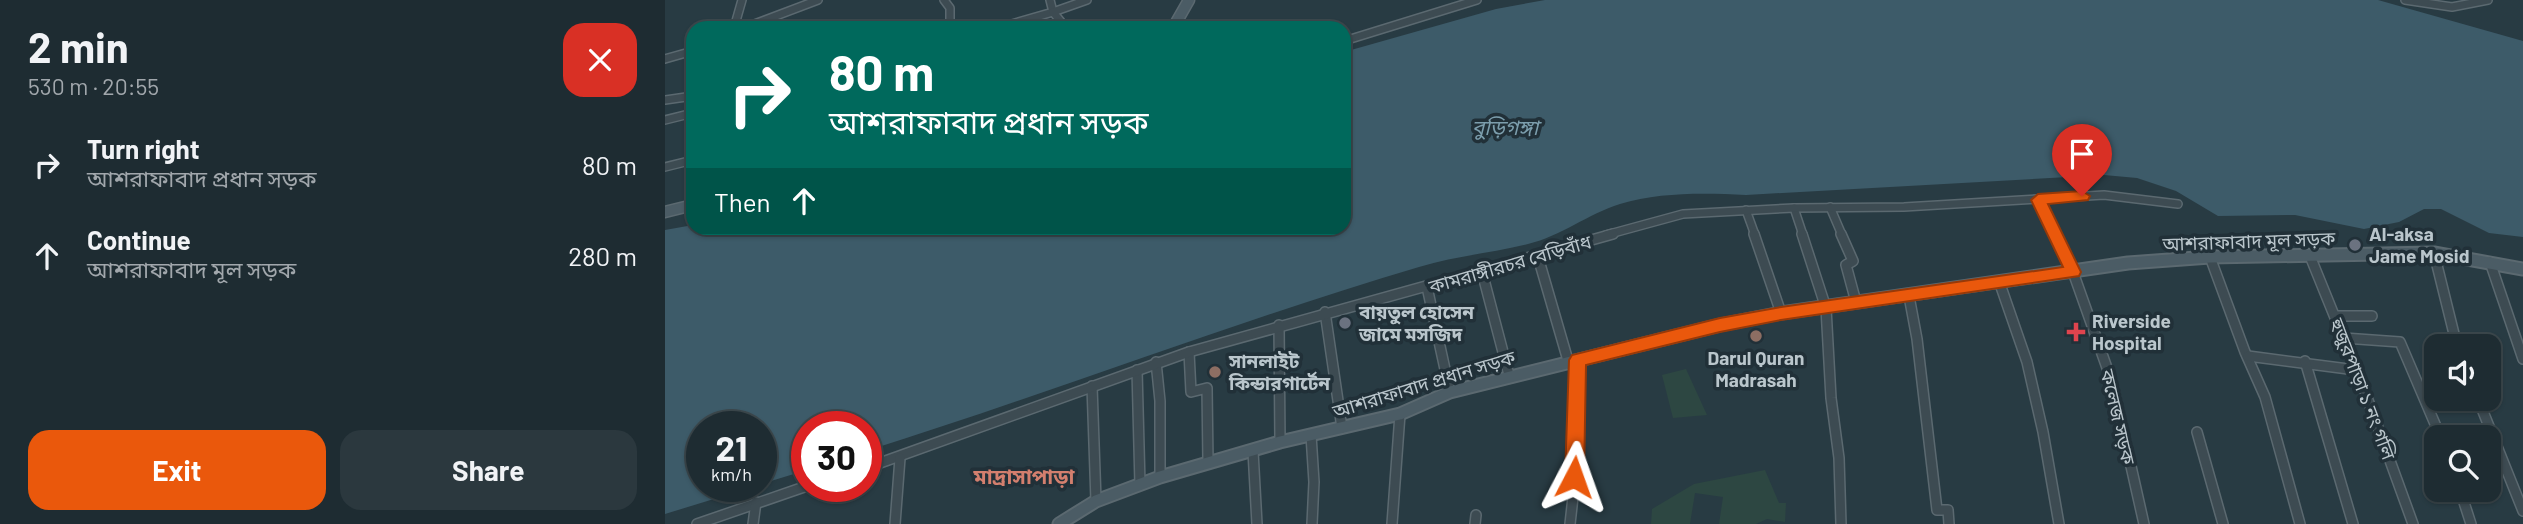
<!DOCTYPE html>
<meta charset="utf-8">
<style>
body{margin:0;font-family:Barlow,"Noto Sans Bengali",sans-serif;background:#2b383e;color:#f1f3f6;height:100vh;display:flex;flex-direction:column;font-size:26px;white-space:nowrap}
*{box-sizing:border-box;margin:0}
p{font-size:23px;color:#a1a7ac}
.icon{flex:none;width:38px;height:38px;fill:none;stroke:currentColor;stroke-width:2;stroke-linecap:round;stroke-linejoin:round}
.map{position:relative;flex:1;overflow:hidden}
.sheet{display:flex;flex-direction:column;background:#1e2c32;width:665px}
.sheet>*{flex:none}
.banner{position:absolute;left:21px;top:21px;width:665px;height:214px;border-radius:21px;box-shadow:0 2px 5px #0004,0 0 0 2px #3c484d;background:#00695c;color:#fff;overflow:hidden}
.controls{position:absolute;left:1759px;top:334px;display:grid;gap:14px}
.controls a{display:grid;place-items:center;width:77px;height:77px;border-radius:14px;background:#1e2c32;box-shadow:0 2px 5px #0004,0 0 0 2px #3c484d;font-size:35px}
.speed{position:absolute;left:21px;top:411px;display:flex;gap:14px;font-size:35px;font-weight:700;text-align:center}
.speed>*{display:grid;place-content:center;width:91px;height:91px;border-radius:50%;background:#1e2c32;box-shadow:0 2px 5px #0004,0 0 0 2px #3c484d;line-height:1}
.speed small{font-size:18px;font-weight:400}
.speed .limit{border:10px solid #d22;background:#fff;color:#111}
.pin{position:absolute;display:grid;place-items:center;width:60px;height:60px;color:#fff;margin:-72px -30px;border-radius:50% 50% 50% 0;rotate:-45deg;box-shadow:0 0 7px #0007}
.pin .icon{rotate:45deg}
.me{position:absolute;width:77px;margin:-38px;rotate:4deg;stroke-linejoin:round;filter:drop-shadow(0 0 5px #0008)}
.turn{display:flex;align-items:center;gap:24px;height:147px;padding:0 28px;font-size:32px}
.turn .icon{width:91px;height:91px;stroke-width:2.5}
.turn b{display:block;font-size:49px;line-height:60px}
.then{display:flex;align-items:center;height:66px;padding:0 28px;background:#0003;gap:14px;font-size:26px}
.round{display:grid;place-items:center;flex:none;width:74px;height:74px;border-radius:21px;background:#2b383e}
.overview{display:flex;align-items:center;justify-content:space-between;height:119px;padding:0 28px}
h1{font-size:42px;font-weight:700;line-height:52px}
.action{display:flex;gap:14px;margin-top:auto;padding:14px 28px}
.action a{flex:1;height:80px;border-radius:21px;background:#ea580c;color:#fff;font-size:28px;font-weight:700;line-height:80px;text-align:center}
.action a+a{background:#2b383e;color:#f1f3f6}
ul{padding:0;list-style:none}
li{display:flex;align-items:center;gap:21px;height:91px;padding:0 28px}
li div{flex:1}
li b{display:block;font-size:26px}
li em{font-style:normal}
main{display:flex;flex:1;min-height:0}
.map>svg:first-child{display:block}
.green{fill:#2d4742}
.water{fill:#3d5b69}
.lines{fill:none;stroke-linecap:round;stroke-linejoin:round}
.street-far1-casing{stroke:#5b6970;stroke-width:10}
.street-casing{stroke:#5b6970;stroke-width:12}
.secondary-far1-casing{stroke:#5b6970;stroke-width:13}
.secondary-casing{stroke:#5b6970;stroke-width:15}
.street-far1{stroke:#3d4b52;stroke-width:7}
.street{stroke:#3d4b52;stroke-width:9}
.secondary-far1{stroke:#4b5c65;stroke-width:10}
.secondary{stroke:#4b5c65;stroke-width:11}
.route{fill:#ea580c;stroke:#983908;stroke-width:2}
.worship-dot{fill:#6b7280;stroke:#213038;stroke-width:2.5}
.health-dot{fill:#e0444e;stroke:#213038;stroke-width:2.5}
.education-dot{fill:#8d6e63;stroke:#213038;stroke-width:2.5}
.labels{text-anchor:middle;stroke-width:7;stroke-linejoin:round;paint-order:stroke}
.poi-label{font-size:19px;font-weight:bold;fill:#bac6cc;stroke:#213038;text-anchor:start}
.street-label{font-size:19px;fill:#bac6cc;stroke:#213038}
.water-label{font-size:21px;font-style:italic;fill:#7c9ead;stroke:#213038}
.neighbourhood-label{font-size:21px;font-weight:bold;fill:#d37f6e;stroke:#213038}
</style>
<main>
<section class="sheet">
<div class="overview"><div><h1>2 min</h1><p>530 m · 20:55</p></div><a class="round" style="background:#d93025;color:#fff"><svg class="icon" aria-label="close" viewBox="0 0 24 24"><path d="M6 6l12 12M18 6L6 18"/></svg></a></div>
<ul>
<li><svg class="icon" aria-label="right" viewBox="0 0 24 24"><path d="M7 20v-9h11M14 6l5 5-5 5"/></svg><div><b>Turn right</b><p>আশরাফাবাদ প্রধান সড়ক</p></div><em>80 m</em></li>
<li><svg class="icon" aria-label="ahead" viewBox="0 0 24 24"><path d="M12 20V5M6 11l6-6 6 6"/></svg><div><b>Continue</b><p>আশরাফাবাদ মূল সড়ক</p></div><em>280 m</em></li>
</ul>
<div class="action"><a>Exit</a><a>Share</a></div>
</section>
<div class="map">
<svg width="1858" height="524" viewBox="0 0 1858 524">
<rect width="100%" height="100%" fill="#283b43"/>
<!-- green -->
<g class="green">
<polygon points="1021,369 1042,415 1008,418 997,375"/>
<polygon points="1100,470 1114,503 1121,503 1120,522 1102,519 1091,524 1054,524 1058,497 1030,493 1025,524 986,524 987,509 1029,484"/>
</g>
<!-- water -->
<path class="water" d="M880,0H1713L1858,41V237L1824,233L1776,209H1759L1734,222L1699,229L1630,215L1553,216L1511,191L1472,178L1439,175L1081,195C1039,193 995,192 955,204C923,214 896,236 863,244C827,253 790,256 754,267C568,322 386,393 201,451V427H142V470L96,484V427H37V486L88,487L0,514V230L28,225V228H679V52L831,9Z"/>
<g class="lines">
<defs>
<g id="street-far1">
<polyline points="279,0 285,8 285,28"/>
<polyline points="1740,0 1787,7 1823,0"/>
<polyline points="69,28 77,0"/>
<polyline points="79,28 153,0"/>
<polyline points="333,28 388,12 385,0"/>
<polyline points="401,28 388,12 422,0"/>
<polyline points="679,41 812,0"/>
<polyline points="0,59 28,51"/>
<polyline points="0,100 28,96"/>
<polyline points="0,120 28,113"/>
<polyline points="0,167 28,160"/>
<polyline points="1373,199 1390,235"/>
<polyline points="1165,207 1177,235"/>
<polyline points="1129,208 1138,235"/>
<polyline points="1081,210 1090,235"/>
<polyline points="941,235 1018,214 1129,208 1239,207 1439,195 1513,204"/>
</g>
<g id="street">
<polyline points="1089,234 1116,313"/>
<polyline points="1137,234 1161,308 1166,398 1174,458 1176,524"/>
<polyline points="1176,234 1188,261 1181,265 1191,302"/>
<polyline points="1390,234 1408,272 1447,382 1479,524"/>
<polyline points="1769,253 1792,346"/>
<polyline points="1645,256 1699,389 1748,524"/>
<polyline points="873,257 904,364"/>
<polyline points="1545,257 1580,352 1600,397 1635,524"/>
<polyline points="1825,262 1858,359"/>
<polyline points="817,272 844,375"/>
<polyline points="1335,284 1362,362 1378,432 1394,524"/>
<polyline points="762,287 785,392"/>
<polyline points="1244,296 1252,339 1272,510 1283,510 1284,524"/>
<polyline points="660,312 677,428"/>
<polyline points="1670,316 1707,316"/>
<polyline points="614,325 615,442"/>
<polyline points="1679,338 1735,342 1776,438"/>
<polyline points="524,352 526,392 542,388 543,462"/>
<polyline points="1583,356 1691,370"/>
<polyline points="1640,361 1688,524"/>
<polyline points="491,362 495,401 495,477"/>
<polyline points="472,370 475,485"/>
<polyline points="427,386 431,501"/>
<polyline points="1813,399 1858,511"/>
<polyline points="1532,432 1558,524"/>
<polyline points="646,435 649,482 647,524"/>
<polyline points="588,451 592,524"/>
<polyline points="201,468 524,352 948,234"/>
<polyline points="1795,490 1806,524"/>
<polyline points="32,524 142,486"/>
<polyline points="88,524 91,502"/>
<polyline points="230,524 235,458"/>
<polyline points="727,524 735,414"/>
<polyline points="810,524 811,515"/>
<polyline points="905,524 912,461 913,360"/>
</g>
<g id="secondary-far1">
<polyline points="508,28 524,0"/>
<polyline points="0,212 28,205"/>
</g>
<polyline id="secondary" points="394,524 431,501 495,477 615,442 735,414 785,392 1055,325 1116,313 1463,263 1545,257 1769,253 1858,269"/>
</defs>
<!-- street-far1 casing -->
<use href="#street-far1" class="street-far1-casing"/>
<!-- street casing -->
<use href="#street" class="street-casing"/>
<!-- secondary-far1 casing -->
<use href="#secondary-far1" class="secondary-far1-casing"/>
<!-- secondary casing -->
<use href="#secondary" class="secondary-casing"/>
<!-- street-far1 -->
<use href="#street-far1" class="street-far1"/>
<!-- street -->
<use href="#street" class="street"/>
<!-- secondary-far1 -->
<use href="#secondary-far1" class="secondary-far1"/>
<!-- secondary -->
<use href="#secondary" class="secondary"/>
</g>
<!-- route -->
<polygon class="route" points="1417,191 1425,196 1423,200 1383,204 1416,272 1414,276 1116,320 1055,332 921,365 919,477 916,483 909,486 903,483 900,477 904,360 907,355 1055,318 1116,307 1398,267 1366,200 1373,194"/>
<!-- markers -->
<g class="worship-dot">
<circle cx="1690" cy="245" r="7"/>
<circle cx="680" cy="323" r="7"/>
</g>
<path class="health-dot" d="M1407.5 321.5h7v7h7v7h-7v7h-7v-7h-7v-7h7z"/>
<g class="education-dot">
<circle cx="1091" cy="336" r="7"/>
<circle cx="550" cy="372" r="7"/>
</g>
<g class="labels">
<!-- poi labels -->
<g class="poi-label">
<text x="1704" y="241">Al-aksa<tspan x="1704" dy="22">Jame Mosid</tspan></text>
<text x="694" y="319">বায়তুল হোসেন<tspan x="694" dy="22">জামে মসজিদ</tspan></text>
<text x="1427" y="328">Riverside<tspan x="1427" dy="22">Hospital</tspan></text>
<text x="1091" y="365" text-anchor="middle">Darul Quran<tspan x="1091" dy="22">Madrasah</tspan></text>
<text x="564" y="368">সানলাইট<tspan x="564" dy="22">কিন্ডারগার্টেন</tspan></text>
</g>
<!-- street labels -->
<g class="street-label">
<text transform="translate(1584 241) rotate(-2)" y="7">আশরাফাবাদ মূল সড়ক</text>
<text transform="translate(845 264) rotate(-16)" y="7">কামরাঙ্গীরচর বেড়িবাঁধ</text>
<text transform="translate(759 384) rotate(-17)" y="7">আশরাফাবাদ প্রধান সড়ক</text>
<text transform="translate(1698 389) rotate(69)" y="7">হুজুরপাড়া ১ নং গলি</text>
<text transform="translate(1453 417) rotate(77)" y="7">কলেজ সড়ক</text>
</g>
<!-- water labels -->
<g class="water-label">
<text x="840" y="135">বুড়িগঙ্গা</text>
</g>
<!-- neighbourhood labels -->
<g class="neighbourhood-label">
<text x="359" y="484">মাদ্রাসাপাড়া</text>
</g>
</g>
</svg>
<div class="controls">
<a><svg class="icon" aria-label="sound" viewBox="0 0 24 24"><path d="M4 9h4l5-4v14l-5-4H4zM17 9q2 3 0 6"/></svg></a>
<a><svg class="icon" aria-label="search" viewBox="0 0 24 24"><circle cx="10" cy="10" r="6"/><path d="M15 15l6 6"/></svg></a>
</div>
<div class="speed"><div>21<small>km/h</small></div><div class="limit">30</div></div>
<div class="pin" style="left:1417px;top:196px;background:#d93025"><svg class="icon" aria-label="arrive" viewBox="0 0 24 24"><path d="M6 21V4h12l-3 4 3 4H6"/></svg></div>
<svg class="me" style="left:909px;top:477px" viewBox="-20 -20 40 40"><path d="M0-17L14 15 0 8-14 15z" fill="#ea580c" stroke="#fff" stroke-width="4"/></svg>
<div class="banner">
<div class="turn"><svg class="icon" aria-label="right" viewBox="0 0 24 24"><path d="M7 20v-9h11M14 6l5 5-5 5"/></svg><div><b>80 m</b>আশরাফাবাদ প্রধান সড়ক</div></div>
<div class="then">Then<svg class="icon" aria-label="ahead" viewBox="0 0 24 24"><path d="M12 20V5M6 11l6-6 6 6"/></svg></div>
</div>
</div>
</main>
